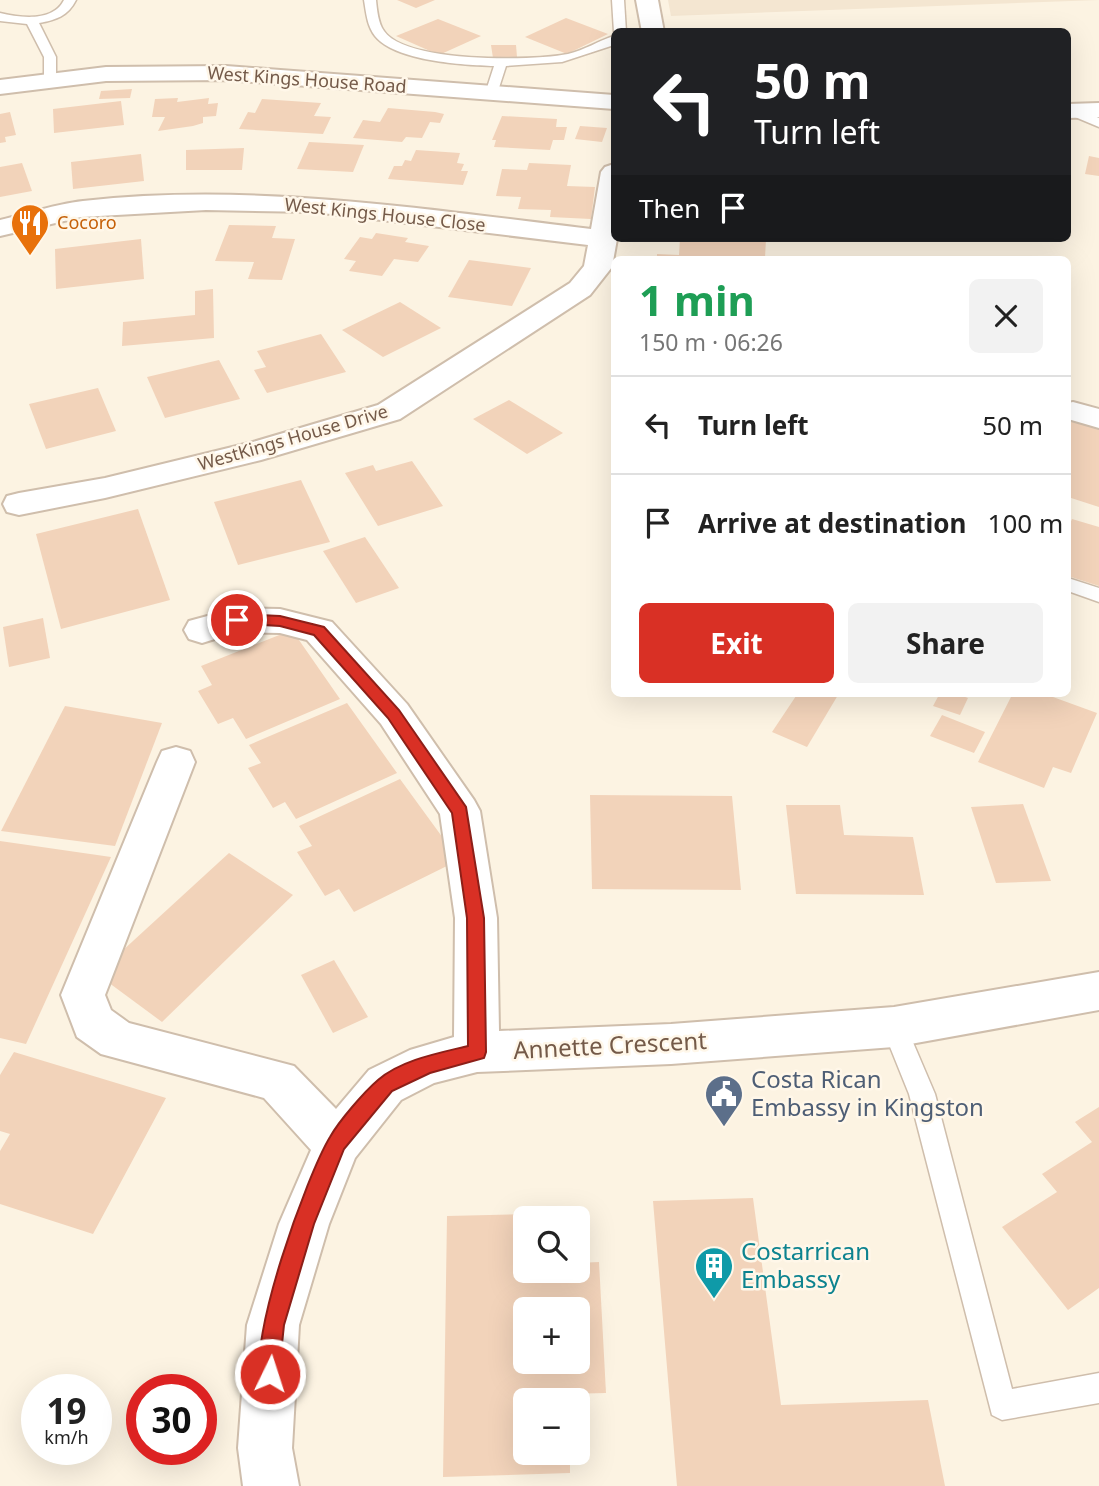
<!DOCTYPE html>
<meta charset="utf-8">
<style>
body{margin:0;font-family:"Noto Sans",sans-serif;background:#f2f2f2;color:#222;height:100vh;display:flex;flex-direction:column;font-size:26px;white-space:nowrap}
*{box-sizing:border-box;margin:0}
p{font-size:23px;color:#767676}
.icon{flex:none;width:38px;height:38px;fill:none;stroke:currentColor;stroke-width:2;stroke-linecap:round;stroke-linejoin:round}
.map{position:relative;flex:1;overflow:hidden}
.sheet{position:absolute;left:611px;top:256px;width:460px;height:441px;display:flex;flex-direction:column;background:#fff;border-radius:10px;box-shadow:0 7px 28px #0002}
.sheet>*{flex:none}
.guide{position:absolute;left:611px;top:28px;width:460px;height:214px;border-radius:10px;box-shadow:0 7px 28px #0002;background:#202124;color:#fff;overflow:hidden}
.controls{position:absolute;left:513px;top:1206px;display:grid;gap:14px}
.controls a{display:grid;place-items:center;width:77px;height:77px;border-radius:10px;background:#fff;box-shadow:0 7px 28px #0002;font-size:35px}
.speed{position:absolute;left:21px;top:1374px;display:flex;gap:14px;font-size:35px;font-weight:700;text-align:center}
.speed>*{display:grid;place-content:center;width:91px;height:91px;border-radius:50%;background:#fff;box-shadow:0 7px 28px #0002;line-height:1}
.speed small{font-size:18px;font-weight:400}
.speed .limit{border:10px solid #d22;background:#fff;color:#111}
.pin{position:absolute;display:grid;place-items:center;width:60px;height:60px;color:#fff;margin:-30px;border:4px solid #fff;border-radius:50%;box-shadow:0 2px 7px #0007}
.me{position:absolute;width:77px;margin:-38px;rotate:4deg;stroke-linejoin:round;filter:drop-shadow(0 0 5px #0008)}
.turn{display:flex;align-items:center;gap:24px;height:147px;padding:0 28px;font-size:32px}
.turn .icon{width:91px;height:91px;stroke-width:2.5}
.turn b{display:block;font-size:49px;line-height:60px}
.then{display:flex;align-items:center;height:66px;padding:0 28px;background:#0003;gap:14px;font-size:26px}
.round{display:grid;place-items:center;flex:none;width:74px;height:74px;border-radius:10px;background:#f2f2f2}
.head{display:flex;align-items:center;justify-content:space-between;height:119px;padding:0 28px}
h1{font-size:42px;font-weight:700;line-height:52px;color:#1e9e55}
.button{display:flex;gap:14px;margin-top:auto;padding:14px 28px}
.button a{flex:1;height:80px;border-radius:10px;background:#d93025;color:#fff;font-size:28px;font-weight:700;line-height:80px;text-align:center}
.button a+a{background:#f2f2f2;color:#222}
ul{padding:0;list-style:none}
li{display:flex;align-items:center;gap:21px;height:98px;padding:0 28px;border-top:2px solid #e0e0e0}
li div{flex:1}
li b{display:block;font-size:26px}
li em{font-style:normal}
.map>svg:first-child{display:block}
.residential{fill:#f4e6d1}
.building{fill:#f2d3ba;fill-rule:evenodd}
.lines{fill:none;stroke-linecap:round;stroke-linejoin:round}
.service-casing{stroke:#cfbeac;stroke-width:3}
.minor-casing{stroke:#cfbeac;stroke-width:4}
.service{fill:#fff;fill-rule:evenodd}
.minor{fill:#fff;fill-rule:evenodd}
.route{fill:#d93025;stroke:#8d1f18;stroke-width:2}
.labels{text-anchor:middle;stroke-width:5;stroke-linejoin:round;paint-order:stroke}
.far-street-label{font-size:18px;fill:#745a49;stroke:#fff7e9}
.far-food-label{font-size:18px;fill:#c56008;stroke:#fff7e9;text-anchor:start}
.near-street-label{font-size:24px;fill:#745a49;stroke:#fff7e9}
.near-service-label{font-size:24px;fill:#4e5e75;stroke:#fff7e9;text-anchor:start}
.near-culture-label{font-size:24px;fill:#0d838f;stroke:#fff7e9;text-anchor:start}
</style>
<div class="map">
<svg width="1099" height="1486" viewBox="0 0 1099 1486">
<rect width="100%" height="100%" fill="#fcf3e2"/>
<!-- residential -->
<polygon class="residential" points="668,0 1099,0 671,16"/>
<!-- building -->
<g class="building">
<polygon points="397,0 435,0 416,8"/>
<polygon points="566,18 608,34 567,54 525,37"/>
<polygon points="438,19 481,36 439,55 396,36"/>
<polygon points="491,45 516,45 517,57 493,58"/>
<polygon points="132,89 130,98 99,99 101,91"/>
<polygon points="178,98 177,102 209,98 208,104 218,103 216,116 203,117 203,123 193,126 158,131 165,117 152,117 155,99"/>
<polygon points="262,99 321,103 314,116 331,117 323,134 239,129 248,112 255,113"/>
<polygon points="121,101 124,125 54,133 53,109"/>
<polygon points="388,108 435,112 444,114 440,123 430,122 422,138 406,137 402,142 353,138 363,120 380,122"/>
<polygon points="10,112 16,135 5,137 6,142 0,143 0,114"/>
<polygon points="502,116 557,119 556,127 567,127 564,140 553,140 550,150 494,147 496,140 492,140"/>
<polygon points="580,126 607,128 602,142 575,139"/>
<polygon points="309,142 364,145 353,172 297,169"/>
<polygon points="244,148 242,170 186,170 186,150"/>
<polygon points="416,150 460,153 457,163 464,164 461,171 468,171 463,185 388,179 394,166 402,166 405,160 411,161"/>
<polygon points="141,154 144,181 73,189 71,162"/>
<polygon points="1089,156 1099,158 1099,176 1085,174"/>
<polygon points="22,163 32,191 0,197 0,167"/>
<polygon points="529,163 571,165 567,186 595,187 591,219 550,217 551,210 518,209 521,197 496,196 502,169 527,170"/>
<polygon points="229,225 276,226 272,238 295,239 282,280 248,279 254,262 215,261"/>
<polygon points="376,233 408,238 405,242 429,246 418,262 394,259 382,276 349,271 356,261 344,259 360,237 372,239"/>
<polygon points="680,238 766,239 765,258 657,259 657,254 679,255"/>
<polygon points="141,239 144,279 56,289 55,249"/>
<polygon points="469,260 531,268 512,306 448,297"/>
<polygon points="213,289 214,338 122,346 123,322 195,315 195,291"/>
<polygon points="400,302 441,328 383,357 342,330"/>
<polygon points="321,334 346,372 267,393 254,370 266,367 257,351"/>
<polygon points="219,360 240,399 165,418 147,377"/>
<polygon points="98,388 116,431 46,449 29,404"/>
<polygon points="509,400 563,433 527,454 473,419"/>
<polygon points="1068,418 1099,429 1099,507 1068,497"/>
<polygon points="412,461 443,506 378,526 345,473 373,465 376,471"/>
<polygon points="301,480 330,542 238,565 214,502"/>
<polygon points="138,509 170,600 61,629 36,534"/>
<polygon points="1072,519 1099,527 1099,586 1068,576 1068,528"/>
<polygon points="365,537 399,588 356,603 323,551"/>
<polygon points="43,618 50,658 9,667 3,627"/>
<polygon points="292,630 340,699 246,739 233,718 218,724 198,691 212,685 201,666"/>
<polygon points="798,693 838,695 807,747 772,732"/>
<polygon points="940,693 954,693 968,698 960,715 933,706"/>
<polygon points="1013,693 1042,693 1097,713 1071,773 1053,767 1044,788 978,762"/>
<polygon points="347,703 397,773 296,819 285,802 273,808 248,768 261,763 249,745"/>
<polygon points="65,706 162,723 115,846 1,831"/>
<polygon points="942,715 985,732 974,753 930,736"/>
<polygon points="400,779 459,860 354,912 339,889 325,896 297,852 312,846 299,826"/>
<polygon points="590,795 732,796 741,890 592,889"/>
<polygon points="1023,804 1051,881 996,883 971,807"/>
<polygon points="786,805 840,805 844,835 913,837 924,895 796,894"/>
<polygon points="0,841 111,857 26,1044 0,1038"/>
<polygon points="229,853 293,895 162,1022 97,974"/>
<polygon points="334,960 368,1017 333,1033 301,975"/>
<polygon points="14,1052 166,1098 93,1234 0,1204 0,1151 10,1134 0,1131 0,1075"/>
<polygon points="1099,1107 1099,1288 1068,1310 1002,1227 1057,1192 1042,1174 1092,1142 1075,1122"/>
<polygon points="753,1198 781,1405 928,1400 945,1486 677,1486 653,1201"/>
<path d="M533,1214V1218H525V1270H578V1263L599,1262L606,1393L567,1394V1400H525V1452H570V1473L443,1477L447,1216ZM525,1309H578V1362H525Z"/>
</g>
<g class="lines">
<defs>
<g id="service">
<path d="M64,0H76C68,16 56,20 39,23L56,57V79L50,83L44,79V57L27,24L0,21V13C21,18 53,22 64,0Z"/>
<path d="M364,0H376C377,10 378,23 384,31C406,63 533,61 568,54C585,50 598,41 614,36V45L562,62L506,66L497,94L491,98L485,94L494,66C463,65 395,61 375,36C367,26 366,12 364,0Z"/>
<polygon points="612,0 624,0 626,32 614,32"/>
<polygon points="1073,107 1099,118 1099,127 1068,114 1068,110"/>
<polygon points="1068,578 1099,588 1099,602 1068,591"/>
<polygon points="894,1016 903,1019 935,1094 1012,1389 1099,1373 1099,1403 1002,1420 992,1415 909,1094 882,1027 885,1019"/>
</g>
<g id="minor">
<polygon points="636,0 658,0 664,32 642,32"/>
<polygon points="226,66 614,95 614,109 226,80 106,81 0,94 0,80 106,67"/>
<polygon points="1099,103 1099,117 1068,118 1068,104"/>
<path d="M614,164V238L617,239L612,267L590,295L400,419L261,460L105,498L19,515L7,512L3,504L7,496L19,493L105,478L253,442L378,405L570,283L584,266L588,245L314,212L206,210L81,217L0,236V220C27,214 55,204 83,201C253,182 422,209 591,229L601,172L605,167Z"/>
<polygon points="1073,402 1099,409 1099,428 1068,419 1068,403"/>
<polygon points="237,608 280,609 332,622 407,704 474,800 480,811 497,918 499,1031 671,1024 894,1007 1099,972 1099,1010 894,1047 671,1064 477,1072 434,1083 401,1100 355,1158 329,1224 299,1325 292,1448 299,1486 243,1486 238,1448 247,1325 279,1224 311,1150 264,1098 101,1054 77,1037 61,995 157,762 162,751 176,747 190,751 195,762 105,995 111,1010 129,1023 294,1066 336,1109 369,1070 410,1050 454,1037 455,918 440,814 381,724 307,640 280,633 237,632 202,643 189,639 184,630 189,621"/>
</g>
</defs>
<!-- service casing -->
<use href="#service" class="service-casing"/>
<!-- minor casing -->
<use href="#minor" class="minor-casing"/>
<!-- service -->
<use href="#service" class="service"/>
<!-- minor -->
<use href="#minor" class="minor"/>
</g>
<!-- route -->
<path class="route" d="M237,614L280,616L324,627L399,710L466,807L484,918L486,1052L484,1058L430,1073L392,1091L344,1149L314,1224L284,1325L278,1382L270,1385L262,1382C246,1343 307,1175 330,1137C339,1121 364,1092 378,1080C401,1060 439,1053 468,1046L467,918L452,813L388,718L314,635L280,626L232,623L230,620Z"/>
<!-- icons -->
<defs>
<symbol id="restaurant-pin" viewBox="-11 -11 22 30"><path d="M0 17L-7.5 6A9.5 9.5 0 1 1 7.5 6Z" fill="#e8710a" stroke="#fff7e9"/><path d="M-5-6h1v4h1v-4h1v4h1v-4h1v5L-1.5 .5V6h-2V.5L-5-1ZM5-6V6H3V1.5H1.5Q1.5-4 5-6Z" fill="#fff"/></symbol>
<symbol id="civic-pin" viewBox="-11 -11 22 30"><path d="M0 17L-7.5 6A9.5 9.5 0 1 1 7.5 6Z" fill="#5c6f8a" stroke="#fff7e9"/><path d="M-.6-6.5H3V-4.5H.6V-3L4-1V1h2V6H-6V1h2V-1L-.6-3ZM-1.2 2.5V6h2.4V2.5Z" fill="#fff"/></symbol>
<symbol id="building-pin" viewBox="-11 -11 22 30"><path d="M0 17L-7.5 6A9.5 9.5 0 1 1 7.5 6Z" fill="#0f9aa8" stroke="#fff7e9"/><path d="M-4-6H4V6H1V3H-1V6H-4ZM-2.5-4.3h1.7v1.8h-1.7ZM.8-4.3h1.7v1.8H.8ZM-2.5-1h1.7V.8h-1.7ZM.8-1h1.7V.8H.8Z" fill="#fff"/></symbol>
</defs>
<g fill-rule="evenodd">
<use href="#restaurant-pin" x="8" y="201" width="44" height="60"/>
<use href="#civic-pin" x="702" y="1072" width="44" height="60"/>
<use href="#building-pin" x="692" y="1244" width="44" height="60"/>
</g>
<g class="labels">
<!-- far-street labels -->
<g class="far-street-label">
<text transform="translate(307 80) rotate(4)" y="6">West Kings House Road</text>
<text transform="translate(385 215) rotate(6)" y="6">West Kings House Close</text>
<text transform="translate(293 438) rotate(-16)" y="6">WestKings House Drive</text>
</g>
<!-- far-food labels -->
<g class="far-food-label">
<text x="57" y="229">Cocoro</text>
</g>
<!-- near-street labels -->
<g class="near-street-label">
<text transform="translate(610 1046) rotate(-3)" y="8">Annette Crescent</text>
</g>
<!-- near-service labels -->
<g class="near-service-label">
<text x="751" y="1088">Costa Rican<tspan x="751" dy="28">Embassy in Kingston</tspan></text>
</g>
<!-- near-culture labels -->
<g class="near-culture-label">
<text x="741" y="1260">Costarrican<tspan x="741" dy="28">Embassy</tspan></text>
</g>
</g>
</svg>
<div class="controls">
<a><svg class="icon" aria-label="search" viewBox="0 0 24 24"><circle cx="10" cy="10" r="6"/><path d="M15 15l6 6"/></svg></a>
<a>+</a>
<a>−</a>
</div>
<div class="speed"><div>19<small>km/h</small></div><div class="limit">30</div></div>
<div class="pin" style="left:237px;top:620px;background:#d93025"><svg class="icon" aria-label="arrive" viewBox="0 0 24 24"><path d="M6 21V4h12l-3 4 3 4H6"/></svg></div>
<svg class="me" style="left:270px;top:1374px" viewBox="-20 -20 40 40"><circle r="17" fill="#d93025" stroke="#fff" stroke-width="3"/><path d="M0-11L8 9 0 5-8 9z" fill="#fff"/></svg>
<div class="guide">
<div class="turn"><svg class="icon" aria-label="left" viewBox="0 0 24 24"><path d="M17 20v-9H6M10 6l-5 5 5 5"/></svg><div><b>50 m</b>Turn left</div></div>
<div class="then">Then<svg class="icon" aria-label="arrive" viewBox="0 0 24 24"><path d="M6 21V4h12l-3 4 3 4H6"/></svg></div>
</div>
<section class="sheet">
<div class="head"><div><h1>1 min</h1><p>150 m · 06:26</p></div><a class="round"><svg class="icon" aria-label="close" viewBox="0 0 24 24"><path d="M6 6l12 12M18 6L6 18"/></svg></a></div>
<ul>
<li><svg class="icon" aria-label="left" viewBox="0 0 24 24"><path d="M17 20v-9H6M10 6l-5 5 5 5"/></svg><div><b>Turn left</b></div><em>50 m</em></li>
<li><svg class="icon" aria-label="arrive" viewBox="0 0 24 24"><path d="M6 21V4h12l-3 4 3 4H6"/></svg><div><b>Arrive at destination</b></div><em>100 m</em></li>
</ul>
<div class="button"><a>Exit</a><a>Share</a></div>
</section>
</div>
